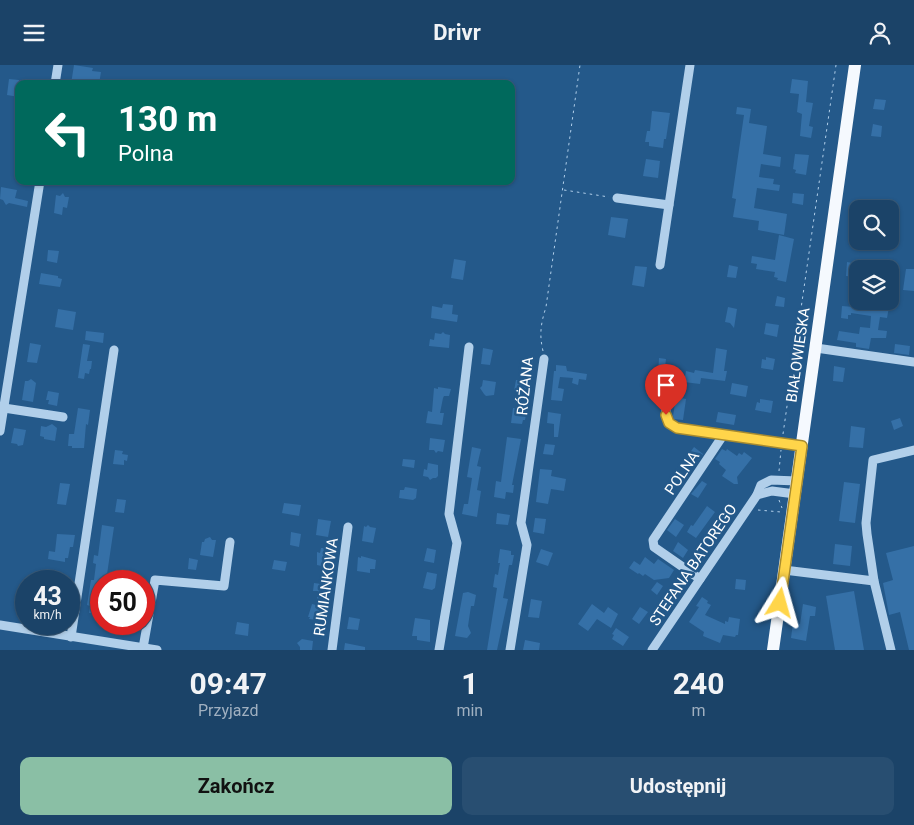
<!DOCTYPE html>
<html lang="pl">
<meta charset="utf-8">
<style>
body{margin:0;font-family:Roboto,sans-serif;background:#284e71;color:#f1f3f6;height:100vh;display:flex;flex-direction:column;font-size:19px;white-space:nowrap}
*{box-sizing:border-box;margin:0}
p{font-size:16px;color:#a0b0c0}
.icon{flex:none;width:28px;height:28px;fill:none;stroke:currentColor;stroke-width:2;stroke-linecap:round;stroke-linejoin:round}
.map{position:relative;height:585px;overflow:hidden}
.drawer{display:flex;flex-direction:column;background:#1b4368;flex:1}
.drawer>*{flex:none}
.hud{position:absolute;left:15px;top:15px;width:500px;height:105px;border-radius:10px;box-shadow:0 1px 4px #0004,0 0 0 1px #395c7c;background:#00695c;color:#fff;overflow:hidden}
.fabs{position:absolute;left:849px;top:135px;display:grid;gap:10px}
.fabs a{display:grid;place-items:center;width:50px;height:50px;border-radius:10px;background:#1b4368;box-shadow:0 1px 4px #0004,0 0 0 1px #395c7c;font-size:25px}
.speed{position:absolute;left:15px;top:505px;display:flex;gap:10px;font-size:25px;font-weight:700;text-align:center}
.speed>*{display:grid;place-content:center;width:65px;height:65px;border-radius:50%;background:#1b4368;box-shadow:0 1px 4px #0004,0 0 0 1px #395c7c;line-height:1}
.speed small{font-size:12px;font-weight:400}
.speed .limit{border:8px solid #d22;background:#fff;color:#111}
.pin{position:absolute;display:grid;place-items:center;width:42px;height:42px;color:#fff;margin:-51px -21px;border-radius:50% 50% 50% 0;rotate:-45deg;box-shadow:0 0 5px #0007}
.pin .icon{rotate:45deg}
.me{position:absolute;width:55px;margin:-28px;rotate:8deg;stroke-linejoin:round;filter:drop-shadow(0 0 4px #0008)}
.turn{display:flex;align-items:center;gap:18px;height:105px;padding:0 20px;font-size:22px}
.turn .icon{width:65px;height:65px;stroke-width:2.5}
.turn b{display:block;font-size:35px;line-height:42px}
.eta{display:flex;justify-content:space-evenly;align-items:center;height:85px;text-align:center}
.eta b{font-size:30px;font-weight:700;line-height:35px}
.cta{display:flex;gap:10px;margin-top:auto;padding:10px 20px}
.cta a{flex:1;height:58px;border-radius:10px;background:#8abfa5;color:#111;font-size:20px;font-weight:700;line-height:58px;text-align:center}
.cta a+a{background:#284e71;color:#f1f3f6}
header{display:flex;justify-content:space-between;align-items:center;height:65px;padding:0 20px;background:#1b4368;font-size:22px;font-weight:700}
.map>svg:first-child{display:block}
.building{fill:#3570a7}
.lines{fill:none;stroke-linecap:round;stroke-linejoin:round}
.path{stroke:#b1cfea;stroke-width:1;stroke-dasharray:2.5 4;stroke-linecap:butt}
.minor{stroke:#b1cfea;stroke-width:9}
.major{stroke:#f5f9fe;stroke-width:12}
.route-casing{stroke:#a68a30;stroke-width:12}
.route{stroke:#ffd54a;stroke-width:9}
.labels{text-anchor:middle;stroke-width:5;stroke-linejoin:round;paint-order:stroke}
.street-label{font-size:15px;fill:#fff;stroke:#24598a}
</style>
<header><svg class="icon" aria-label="menu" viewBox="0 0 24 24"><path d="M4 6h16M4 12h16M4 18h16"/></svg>Drivr<svg class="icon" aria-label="person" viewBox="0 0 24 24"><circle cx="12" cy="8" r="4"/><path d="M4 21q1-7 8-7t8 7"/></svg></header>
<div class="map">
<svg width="914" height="585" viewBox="0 0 914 585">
<rect width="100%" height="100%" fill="#24598a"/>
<!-- building -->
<g class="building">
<polygon points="74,0 93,3 92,6 101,7 99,19 71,19"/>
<polygon points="9,14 19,15 19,32 7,30"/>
<polygon points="792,14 808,16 806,37 813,38 809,61 813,62 811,73 800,71 802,49 797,47 799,29 790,28"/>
<polygon points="875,34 886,35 884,45 873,44"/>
<polygon points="737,42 751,44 749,58 767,61 763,89 781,92 780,102 761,99 759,112 774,114 773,119 780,120 779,126 757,123 754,143 787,149 784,170 758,165 759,156 733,152 736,134 732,133 744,50 736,49"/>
<polygon points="652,46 670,48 666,74 664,74 663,83 649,81 649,77 645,77 647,66 650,66"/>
<polygon points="873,59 882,61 881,72 871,71"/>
<polygon points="795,89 809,90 806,110 795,108 796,105 793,104"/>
<polygon points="646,94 660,96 658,113 643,111"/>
<polygon points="1,122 17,125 15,133 28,136 27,142 9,138 6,140 3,135 0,134"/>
<polygon points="63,128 65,132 69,132 67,143 63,142 62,150 54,148 56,130 60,131"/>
<polygon points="793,128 804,129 803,140 792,138"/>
<polygon points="611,152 628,154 625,173 608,170"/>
<polygon points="779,170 794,174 786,217 777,215 778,213 774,212 775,207 756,204 757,199 751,198 752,191 775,195"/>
<polygon points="48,185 59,186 57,198 47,196"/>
<polygon points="454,194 466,196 463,215 451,213"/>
<polygon points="847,197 858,199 856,212 846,211"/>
<polygon points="729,200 738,202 736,213 727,212"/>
<polygon points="635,201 647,202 644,222 632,220"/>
<polygon points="906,204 914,204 914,226 903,225"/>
<polygon points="41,208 58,211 58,213 62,214 60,222 39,219"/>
<polygon points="777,231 785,233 784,242 775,241"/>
<polygon points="855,236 879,236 878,240 889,242 887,253 880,252 878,265 887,266 886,273 871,273 869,284 856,282 856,278 837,275 839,266 859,269 860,262 870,263 871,251 851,248 851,250 848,250 848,254 841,253 842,241 854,242"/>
<polygon points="443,239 453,240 452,249 458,250 457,257 431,253 432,241 442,243"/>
<polygon points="728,242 737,244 734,263 730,258 725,257"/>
<polygon points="58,244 76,247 73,265 55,262"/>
<polygon points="766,258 779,260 777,272 764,269"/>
<polygon points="86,266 104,268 103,278 85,275"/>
<polygon points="443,267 445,269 450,270 449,283 429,281 430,274 434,275 435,268 441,269"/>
<polygon points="30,278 41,280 37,298 27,297"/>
<polygon points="83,279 90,280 87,296 92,296 91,304 90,304 89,309 85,308 84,314 78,313"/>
<polygon points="895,279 910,281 909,290 894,288"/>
<polygon points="483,283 493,285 490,300 481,299"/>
<polygon points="716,283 727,285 724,306 727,306 725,316 701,313 700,319 684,317 686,306 694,308 695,305 713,308"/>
<polygon points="766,292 775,294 773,305 761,303 762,294 766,295"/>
<polygon points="524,293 533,294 526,328 514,326 516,315 520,315"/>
<polygon points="659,293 666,294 662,327 657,327 658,318 651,318 652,309 658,310"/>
<polygon points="556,300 566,301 567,306 587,309 586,315 579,314 578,320 572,318 573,313 560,312 558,323 564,324 562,336 551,335 554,306 556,306"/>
<polygon points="834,301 845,303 843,317 833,316"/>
<polygon points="31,314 36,318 33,337 22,335 25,316 28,316"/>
<polygon points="483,315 496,317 494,330 486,331 484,329 480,323 482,321"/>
<polygon points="732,318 748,321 746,332 730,329"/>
<polygon points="438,322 451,324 449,331 444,331 443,333 440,348 444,348 442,360 426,358 428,346 432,347 434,323 438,324"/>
<polygon points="48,326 59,328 57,341 48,339 49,335 46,335"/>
<polygon points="676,332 686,334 683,355 674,354 673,351"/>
<polygon points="760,334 773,336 771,348 755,345 757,337 760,338"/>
<polygon points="78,343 90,345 88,360 86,359 84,383 72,383 72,381 68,381 69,369 74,369"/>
<polygon points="513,343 527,344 525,355 523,355 522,359 511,358"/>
<polygon points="548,347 561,349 558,372 554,372 554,359 547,358"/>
<polygon points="718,347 736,350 734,360 716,357"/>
<polygon points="900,353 903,361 894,365 891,356"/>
<polygon points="52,359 57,363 55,376 44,374 44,372 40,371 41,361 46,362"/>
<polygon points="851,361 865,363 863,383 849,382"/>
<polygon points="14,363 26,365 23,380 18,381 17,379 11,378"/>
<polygon points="507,372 521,374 512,420 514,420 513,428 506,427 505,434 494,432 496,416 501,417"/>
<polygon points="430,373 445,375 443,387 438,386 436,388 434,385 429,385"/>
<polygon points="545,379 555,380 553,390 543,389"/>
<polygon points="472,382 481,384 477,401 481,402 477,425 481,426 477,452 462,449 464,439 468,439 472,413 467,412"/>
<polygon points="694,382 703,389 699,395 689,389"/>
<polygon points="722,384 726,386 727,384 737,391 739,388 742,390 744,387 752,393 737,412 738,419 734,419 722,411 726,405 719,399 720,397 715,394"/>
<polygon points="115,385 123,386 122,389 128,390 127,396 124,395 124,400 113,399"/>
<polygon points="403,394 415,395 414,403 402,401"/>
<polygon points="428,398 438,400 438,411 436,413 433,413 430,415 428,412 423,411 424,404 427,405"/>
<polygon points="540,404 552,405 551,411 566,414 564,426 551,424 548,439 536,437"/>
<polygon points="702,416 707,419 698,433 691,429"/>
<polygon points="844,417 860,419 855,458 839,456"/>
<polygon points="60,418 70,419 66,440 57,439"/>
<polygon points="405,422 417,424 416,433 413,435 399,433 400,425 404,425"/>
<polygon points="117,434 126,435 124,448 115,447"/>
<polygon points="284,438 301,440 299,451 282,448"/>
<polygon points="707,441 715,447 696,473 687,467 691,460 693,461"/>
<polygon points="497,448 510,450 508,460 496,459"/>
<polygon points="535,453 546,454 544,469 533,467"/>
<polygon points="318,454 331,456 328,472 316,470"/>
<polygon points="675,454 684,460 676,472 667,465"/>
<polygon points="102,460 114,462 106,516 101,516 101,549 89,548 90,541 87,540 91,515 94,515 96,499 93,498 94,490 98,491"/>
<polygon points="368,460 370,462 376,463 373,478 362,476 364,461 366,462"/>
<polygon points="291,467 301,469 299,482 290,480"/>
<polygon points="57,469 75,470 73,482 70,482 68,493 65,493 65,497 48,494 49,486 55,487"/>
<polygon points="210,472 212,475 216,475 213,492 200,490 202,477 204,477 205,474"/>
<polygon points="678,477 688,485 683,493 673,486"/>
<polygon points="835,479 852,481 850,501 833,499"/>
<polygon points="914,481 914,585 909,585 900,547 889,550 883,518 893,515 886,488"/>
<polygon points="321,483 327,483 327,488 330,488 333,492 330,498 327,497 326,502 317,500 317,487 320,488"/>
<polygon points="427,483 436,485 434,498 424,496"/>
<polygon points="500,484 511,486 511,490 514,490 512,500 509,500 503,533 508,534 497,585 487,585 497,523 493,522 495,509 498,510 500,498 498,498"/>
<polygon points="541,484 553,488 548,501 536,497"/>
<polygon points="361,491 376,495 375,504 370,504 370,508 357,506 358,492 361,493"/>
<polygon points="645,492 654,499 658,494 674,505 669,513 654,515 645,509 643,511 639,508 638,509 629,503 634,496 640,500"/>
<polygon points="189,493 198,495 196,505 188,504"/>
<polygon points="274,495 287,497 285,506 272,504"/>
<polygon points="427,507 437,509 435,523 432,525 423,523"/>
<polygon points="736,514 746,515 745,525 735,524"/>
<polygon points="657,517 663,521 657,530 651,525"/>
<polygon points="314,518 328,520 327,531 324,530 322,554 319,553 318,555 309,554 310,552 308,552 312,539 316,540 318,526 313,526"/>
<polygon points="854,526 864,585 835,585 826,531"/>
<polygon points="468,527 476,530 474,541 471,541 468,561 471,568 467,573 455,571 463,528"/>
<polygon points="702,532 708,536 707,538 711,540 705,550 725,559 725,556 728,557 729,552 740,554 738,570 736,570 735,572 723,570 720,578 703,571 704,567 689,557 699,542 696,541"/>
<polygon points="531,534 542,536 539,553 528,552"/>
<polygon points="592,539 604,548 608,542 618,549 611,563 597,554 588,566 578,559"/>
<polygon points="803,539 816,542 815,551 810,551 806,576 791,573 793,558 800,559"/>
<polygon points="640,542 648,547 639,559 632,554"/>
<polygon points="349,552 360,554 358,565 347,564"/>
<polygon points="415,553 430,555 430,577 417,575 417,571 412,571"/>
<polygon points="237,557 249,559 248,571 235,569"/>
<polygon points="616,563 629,572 623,581 612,574 614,570 612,569"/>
<polygon points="302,574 313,576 312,585 300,585 300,582 297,578"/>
<polygon points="525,575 540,578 539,585 523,585"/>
<polygon points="345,578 365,582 365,585 344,585"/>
</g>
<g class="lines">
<!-- path -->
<g class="path">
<polyline points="564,125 609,132"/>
<path d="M543,286C539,269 541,258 546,242L580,0"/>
<polyline points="783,369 836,0"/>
<polyline points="779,406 781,385"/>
<polyline points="779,435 782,443"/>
<polyline points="758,445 781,447"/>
</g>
<!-- minor -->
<g class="minor">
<polyline points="55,19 58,0"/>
<polyline points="617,133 669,140"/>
<polyline points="660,200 690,0"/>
<polyline points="816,283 914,297"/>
<polyline points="666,337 666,350 669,358 677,363 724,369"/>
<polyline points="4,343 63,352"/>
<polyline points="0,366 40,116"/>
<polyline points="757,430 772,426 795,429"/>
<polyline points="784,505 874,516"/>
<polyline points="700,514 654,482 653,475 724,369 802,381"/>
<polyline points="0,560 157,585"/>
<polyline points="71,572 114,285"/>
<polyline points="143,583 155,515 224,521 230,477"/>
<polyline points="332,585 348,462"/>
<polyline points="439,585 457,478 449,449 469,282"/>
<polyline points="510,585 527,480 521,458 544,294"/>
<polyline points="652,585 757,430 761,420 771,415 797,416"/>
<polyline points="891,585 874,516 867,469 866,458 873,395 914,385"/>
</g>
<!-- major -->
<polyline class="major" points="773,585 855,0"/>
</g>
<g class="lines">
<defs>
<polyline id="route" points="666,350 669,358 677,363 802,381 780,538"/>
</defs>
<!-- route casing -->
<use href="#route" class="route-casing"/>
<!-- route -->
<use href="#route" class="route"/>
</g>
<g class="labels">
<!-- street labels -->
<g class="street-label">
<text transform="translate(798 290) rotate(-82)" y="5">BIAŁOWIESKA</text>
<text transform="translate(525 321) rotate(-84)" y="5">RÓŻANA</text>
<text transform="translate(682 408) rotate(-56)" y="5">POLNA</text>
<text transform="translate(693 500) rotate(-56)" y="5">STEFANA BATOREGO</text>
<text transform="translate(326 522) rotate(-82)" y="5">RUMIANKOWA</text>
</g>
</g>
</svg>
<div class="fabs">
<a><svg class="icon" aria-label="search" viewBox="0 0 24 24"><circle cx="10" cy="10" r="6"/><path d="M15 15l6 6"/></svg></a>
<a><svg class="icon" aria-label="layers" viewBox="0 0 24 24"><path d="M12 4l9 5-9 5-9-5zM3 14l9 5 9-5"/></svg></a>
</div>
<div class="speed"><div>43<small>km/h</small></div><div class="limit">50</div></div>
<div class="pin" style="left:666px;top:350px;background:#d93025"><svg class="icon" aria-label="arrive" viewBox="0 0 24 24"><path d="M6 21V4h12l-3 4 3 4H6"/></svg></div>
<svg class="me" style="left:780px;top:538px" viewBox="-20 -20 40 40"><path d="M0-17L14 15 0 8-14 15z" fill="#ffd54a" stroke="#fff" stroke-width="4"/></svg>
<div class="hud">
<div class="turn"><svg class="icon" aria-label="left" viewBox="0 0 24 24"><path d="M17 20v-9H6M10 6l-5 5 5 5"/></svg><div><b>130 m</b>Polna</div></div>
</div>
</div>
<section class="drawer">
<div class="eta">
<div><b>09:47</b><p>Przyjazd</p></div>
<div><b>1</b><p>min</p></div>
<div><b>240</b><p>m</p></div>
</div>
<div class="cta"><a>Zakończ</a><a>Udostępnij</a></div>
</section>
